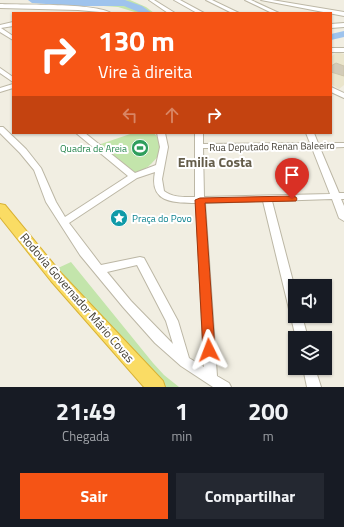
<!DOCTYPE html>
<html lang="pt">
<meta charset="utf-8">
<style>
body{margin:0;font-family:"Titillium Web",sans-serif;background:#242831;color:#f1f3f6;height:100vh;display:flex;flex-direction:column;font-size:15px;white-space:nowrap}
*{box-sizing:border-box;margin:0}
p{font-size:13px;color:#9ea1a6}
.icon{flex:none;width:22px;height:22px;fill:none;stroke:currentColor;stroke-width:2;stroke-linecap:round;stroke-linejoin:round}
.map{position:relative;height:387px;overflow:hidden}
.side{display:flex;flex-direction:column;background:#171b24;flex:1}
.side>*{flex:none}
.guide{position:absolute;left:12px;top:12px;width:320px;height:122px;border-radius:0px;box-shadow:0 1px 3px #0004;background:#f55415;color:#fff;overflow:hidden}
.buttons{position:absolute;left:288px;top:279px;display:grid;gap:8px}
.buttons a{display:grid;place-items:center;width:44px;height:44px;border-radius:0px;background:#171b24;box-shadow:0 1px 3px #0004;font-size:20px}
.pin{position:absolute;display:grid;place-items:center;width:34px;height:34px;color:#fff;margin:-41px -17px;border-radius:50% 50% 50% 0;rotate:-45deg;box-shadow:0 0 4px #0007}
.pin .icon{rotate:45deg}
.me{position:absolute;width:44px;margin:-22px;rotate:357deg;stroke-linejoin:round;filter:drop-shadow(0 0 3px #0008)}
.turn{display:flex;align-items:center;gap:14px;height:84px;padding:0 20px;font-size:18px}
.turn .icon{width:52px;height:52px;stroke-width:2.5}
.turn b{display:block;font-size:28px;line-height:34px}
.lanes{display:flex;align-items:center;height:38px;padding:0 20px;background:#0003;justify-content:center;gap:20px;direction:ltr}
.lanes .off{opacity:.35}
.eta{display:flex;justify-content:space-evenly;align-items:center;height:68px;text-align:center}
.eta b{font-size:24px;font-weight:700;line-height:28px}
.primary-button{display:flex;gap:8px;margin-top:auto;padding:8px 20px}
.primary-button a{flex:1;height:46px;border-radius:0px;background:#f55415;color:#fff;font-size:16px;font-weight:700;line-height:46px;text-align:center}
.primary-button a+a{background:#242831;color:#f1f3f6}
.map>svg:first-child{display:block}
.education{fill:#eae5cc}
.green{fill:#c3e5ab}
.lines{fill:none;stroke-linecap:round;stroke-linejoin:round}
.river{fill:#9ec3ed;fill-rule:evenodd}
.building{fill:#d2cbb8;stroke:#ccc4ab}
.minor-casing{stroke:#bcb7a5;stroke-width:2}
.highway-casing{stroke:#d9b234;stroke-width:2}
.minor{fill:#fff;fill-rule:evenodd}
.highway{fill:#fadc64;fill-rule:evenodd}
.route{fill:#f55415;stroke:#9f370e}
.labels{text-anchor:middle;stroke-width:4;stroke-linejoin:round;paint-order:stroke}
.street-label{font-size:10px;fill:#423e33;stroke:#fff}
.leisure-label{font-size:10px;fill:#27864d;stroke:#fff;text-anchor:end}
.culture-label{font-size:10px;fill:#0d838f;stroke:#fff;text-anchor:start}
.near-street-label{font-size:12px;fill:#423e33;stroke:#fff}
.district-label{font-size:14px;font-weight:bold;fill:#645d4a;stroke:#fff}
</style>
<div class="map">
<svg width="344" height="387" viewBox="0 0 344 387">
<rect width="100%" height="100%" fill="#f1eee2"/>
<!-- education -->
<polygon class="education" points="337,52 344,54 344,85 339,89 331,84 331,57"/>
<!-- green -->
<g class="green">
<polygon points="48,0 105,1 130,0 146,7 154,13 138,13 118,7 46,2"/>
<path d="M133,133H154L162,143L161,153C151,164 147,171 131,173L98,145Z"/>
<polygon points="71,262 153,363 164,375 179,387 159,387 58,268"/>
</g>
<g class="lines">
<!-- river -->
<g class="river">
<polygon points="28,0 125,0 142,6 152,13 141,13 124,6 74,6 32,3"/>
<polygon points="344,31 344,37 331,40 331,34"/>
</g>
</g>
<!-- building -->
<polygon class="building" points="336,63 344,66 344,76 331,72 331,66"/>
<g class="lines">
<defs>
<g id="minor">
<polygon points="149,0 154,0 175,13 168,13"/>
<polygon points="174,0 180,0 204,13 197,13"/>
<polygon points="206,0 212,0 239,13 232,13"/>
<polygon points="245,0 251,0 279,13 272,13"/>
<polygon points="261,0 272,0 344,12 344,16"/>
<path d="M0,4C22,5 95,3 111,13L78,10L0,8Z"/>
<polygon points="13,22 13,26 1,28 13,36 13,40 0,32 0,25"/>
<polygon points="344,23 344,27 331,28 331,24"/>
<rect x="331" y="48" width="13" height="4"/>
<polygon points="0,68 13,77 13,82 0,73"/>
<polygon points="13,84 13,88 0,92 0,88"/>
<polygon points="331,87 344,93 344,98 331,92"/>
<path d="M0,127H3L26,149L41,168L56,202L65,217L128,176L76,133H85L135,173L156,165L160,147L157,133H165L168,147L162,179L164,191C173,198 185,197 195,197V133H203V144L310,143L306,133H314L318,143H344V147L320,148L339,193H344V199H341L344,206V221L339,218L332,199L272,201L295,289V316H302L308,338H296L263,201L205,203L217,376L229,383L231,387H213L181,366L155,343L123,307L80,255L46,202L34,170L20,153L0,133ZM203,148H312L330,194L204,197ZM155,172C149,202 172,203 196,203L204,367L189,358L178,321L144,258L140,257L101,265L69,223L137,178ZM137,265L166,321L173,344L131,301L107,272Z"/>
<polygon points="303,368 315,368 321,387 307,387"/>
</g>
<polygon id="highway" points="0,204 5,205 61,273 163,381 165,387 144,387 51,281 0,217"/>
</defs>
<!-- minor casing -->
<use href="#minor" class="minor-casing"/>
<!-- highway casing -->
<use href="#highway" class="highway-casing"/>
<!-- minor -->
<use href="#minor" class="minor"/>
<!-- highway -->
<use href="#highway" class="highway"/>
</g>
<!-- route -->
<polygon class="route" points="292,196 296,197 297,199 296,201 205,203 215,350 213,353 209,355 205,353 203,350 195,200 200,198"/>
<!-- icons -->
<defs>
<symbol id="stadium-disc" viewBox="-11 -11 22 22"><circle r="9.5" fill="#2e9e5b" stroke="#fff"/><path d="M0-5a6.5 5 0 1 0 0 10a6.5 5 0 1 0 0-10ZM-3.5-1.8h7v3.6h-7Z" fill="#fff"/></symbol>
<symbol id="sight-disc" viewBox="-11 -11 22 22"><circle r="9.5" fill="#0f9aa8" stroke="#fff"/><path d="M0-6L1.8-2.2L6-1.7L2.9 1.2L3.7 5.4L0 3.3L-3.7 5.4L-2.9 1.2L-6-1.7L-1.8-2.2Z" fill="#fff"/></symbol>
</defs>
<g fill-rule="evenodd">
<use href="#stadium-disc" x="130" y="138" width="20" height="20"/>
<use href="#sight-disc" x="109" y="208" width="20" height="20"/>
</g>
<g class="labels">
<!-- street labels -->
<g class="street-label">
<text transform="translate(272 146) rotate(-1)" y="4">Rua Deputado Renan Baleeiro</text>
</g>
<!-- leisure labels -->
<g class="leisure-label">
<text x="127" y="152">Quadra de Areia</text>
</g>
<!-- culture labels -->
<g class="culture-label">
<text x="132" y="222">Praça do Povo</text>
</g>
<!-- near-street labels -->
<g class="near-street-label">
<text transform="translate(77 298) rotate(49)" y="4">Rodovia Governador Mário Covas</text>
</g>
<!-- district labels -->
<g class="district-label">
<text x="215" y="167">Emilia Costa</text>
</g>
</g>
</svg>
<div class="buttons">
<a><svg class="icon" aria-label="sound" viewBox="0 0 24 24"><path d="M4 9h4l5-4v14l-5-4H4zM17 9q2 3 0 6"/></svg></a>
<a><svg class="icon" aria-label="layers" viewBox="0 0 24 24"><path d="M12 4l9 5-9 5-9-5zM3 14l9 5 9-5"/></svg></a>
</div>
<div class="pin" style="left:292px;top:199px;background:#d93025"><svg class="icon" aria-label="arrive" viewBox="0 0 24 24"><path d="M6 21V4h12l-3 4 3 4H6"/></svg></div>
<svg class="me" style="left:209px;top:350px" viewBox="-20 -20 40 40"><path d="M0-17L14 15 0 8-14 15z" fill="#f55415" stroke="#fff" stroke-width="4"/></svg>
<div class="guide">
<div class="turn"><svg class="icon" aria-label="right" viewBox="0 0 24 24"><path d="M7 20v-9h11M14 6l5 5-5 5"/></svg><div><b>130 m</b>Vire à direita</div></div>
<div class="lanes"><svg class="icon off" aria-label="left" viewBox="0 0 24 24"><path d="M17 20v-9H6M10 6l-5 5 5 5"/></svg><svg class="icon off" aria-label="ahead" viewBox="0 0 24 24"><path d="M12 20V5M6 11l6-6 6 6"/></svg><svg class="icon" aria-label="right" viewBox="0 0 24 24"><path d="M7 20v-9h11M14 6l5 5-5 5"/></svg></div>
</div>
</div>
<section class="side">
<div class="eta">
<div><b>21:49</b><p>Chegada</p></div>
<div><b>1</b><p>min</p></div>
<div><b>200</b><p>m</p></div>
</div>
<div class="primary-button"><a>Sair</a><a>Compartilhar</a></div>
</section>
